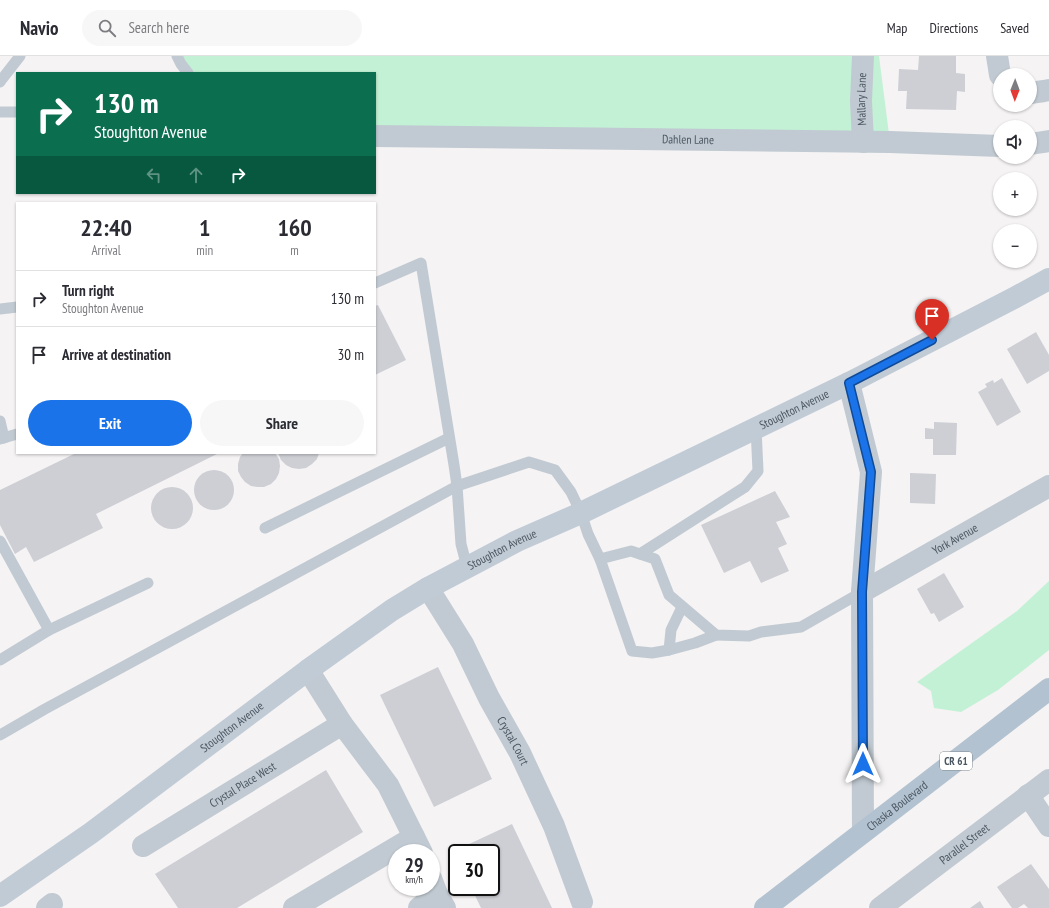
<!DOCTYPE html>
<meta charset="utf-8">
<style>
body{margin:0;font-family:"PT Sans Narrow",sans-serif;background:#f7f7f7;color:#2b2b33;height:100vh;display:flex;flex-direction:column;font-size:15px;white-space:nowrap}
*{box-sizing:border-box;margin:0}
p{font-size:13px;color:#7c7c81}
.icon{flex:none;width:22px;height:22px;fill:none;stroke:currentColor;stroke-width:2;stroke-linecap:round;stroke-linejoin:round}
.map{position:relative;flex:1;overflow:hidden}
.drawer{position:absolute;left:16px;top:146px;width:360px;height:252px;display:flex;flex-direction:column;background:#fff;border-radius:0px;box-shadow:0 1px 3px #0004}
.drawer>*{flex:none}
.hud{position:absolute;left:16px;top:16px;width:360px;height:122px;border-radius:0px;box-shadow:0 1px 3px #0004;background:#0b6e4f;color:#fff;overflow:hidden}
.needle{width:26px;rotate:181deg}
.tools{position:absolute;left:993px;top:12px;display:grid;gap:8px}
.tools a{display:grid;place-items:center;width:44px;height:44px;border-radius:50%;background:#fff;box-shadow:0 1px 3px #0004;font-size:20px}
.speed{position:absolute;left:388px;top:788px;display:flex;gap:8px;font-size:20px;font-weight:700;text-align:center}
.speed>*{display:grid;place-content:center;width:52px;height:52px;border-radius:50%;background:#fff;box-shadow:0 1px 3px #0004;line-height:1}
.speed small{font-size:10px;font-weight:400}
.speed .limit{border:2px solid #111;border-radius:6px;background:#fff;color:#111}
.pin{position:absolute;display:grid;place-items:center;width:34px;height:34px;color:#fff;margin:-41px -17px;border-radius:50% 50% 50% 0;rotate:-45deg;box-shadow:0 0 4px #0007}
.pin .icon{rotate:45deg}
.me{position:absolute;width:44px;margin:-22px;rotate:0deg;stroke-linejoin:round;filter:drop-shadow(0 0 3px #0008)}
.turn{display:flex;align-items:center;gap:14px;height:84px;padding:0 12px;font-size:18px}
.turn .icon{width:52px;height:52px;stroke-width:2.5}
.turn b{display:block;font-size:28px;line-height:34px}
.lanes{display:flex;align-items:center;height:38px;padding:0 12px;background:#0003;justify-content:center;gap:20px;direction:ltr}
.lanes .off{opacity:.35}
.eta{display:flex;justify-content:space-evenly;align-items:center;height:68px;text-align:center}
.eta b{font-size:24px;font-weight:800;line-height:28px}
.primary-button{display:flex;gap:8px;margin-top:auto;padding:8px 12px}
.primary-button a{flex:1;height:46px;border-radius:24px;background:#1a73e8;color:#fff;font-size:16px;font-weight:800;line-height:46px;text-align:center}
.primary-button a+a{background:#f7f7f7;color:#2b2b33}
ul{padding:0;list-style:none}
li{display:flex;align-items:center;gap:12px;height:56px;padding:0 12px;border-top:1px solid #e1e1e2}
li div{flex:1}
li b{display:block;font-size:15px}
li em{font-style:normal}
header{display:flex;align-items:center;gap:24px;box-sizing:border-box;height:56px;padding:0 20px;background:#fff;border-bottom:1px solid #e1e1e2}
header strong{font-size:19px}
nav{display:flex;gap:22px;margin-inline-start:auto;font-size:14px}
.search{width:280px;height:36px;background:#f7f7f7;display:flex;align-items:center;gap:10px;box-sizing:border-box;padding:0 14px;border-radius:22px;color:#7c7c81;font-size:15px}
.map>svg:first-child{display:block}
.green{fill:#c3f1d5}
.building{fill:#cdcfd5}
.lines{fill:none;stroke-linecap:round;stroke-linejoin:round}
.lane{stroke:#c1cad2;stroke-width:11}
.street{stroke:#c1cad2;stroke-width:22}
.secondary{stroke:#c1cbd6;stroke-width:22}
.primary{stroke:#b3c2d1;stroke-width:22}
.route-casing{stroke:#114b97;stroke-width:10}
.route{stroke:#1a73e8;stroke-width:7}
.labels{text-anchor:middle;stroke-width:3;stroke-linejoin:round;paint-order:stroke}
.shield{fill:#fff;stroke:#808990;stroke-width:1}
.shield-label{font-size:11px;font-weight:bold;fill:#4a5661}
.street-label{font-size:12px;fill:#4a5661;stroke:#fff}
</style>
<header>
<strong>Navio</strong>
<div class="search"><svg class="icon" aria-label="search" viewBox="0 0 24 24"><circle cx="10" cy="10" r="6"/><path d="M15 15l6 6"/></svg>Search here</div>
<nav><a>Map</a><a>Directions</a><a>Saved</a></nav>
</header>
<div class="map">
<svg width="1049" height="852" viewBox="0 0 1049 852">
<rect width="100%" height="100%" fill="#f5f3f3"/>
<!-- green -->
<g class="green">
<polygon points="173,0 879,0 890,86 375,71 375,17 188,17"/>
<polygon points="1049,525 1049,594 998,634 961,656 934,652 931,635 917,626 1017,555"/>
</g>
<!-- building -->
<g class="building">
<polygon points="919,0 956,0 956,17 965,18 965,36 957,35 956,54 906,53 907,35 898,35 899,13 918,14"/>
<polygon points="378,249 406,304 375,319 375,250"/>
<polygon points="1036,276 1049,299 1049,315 1027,328 1007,293"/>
<polygon points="1002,322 1021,356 997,370 978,336 987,331 985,328 993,324 994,327"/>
<polygon points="934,366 957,367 956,399 933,399 933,383 925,383 925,372 934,373"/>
<polygon points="76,397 219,397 96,458 103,472 34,506 26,491 15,498 0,469 0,434"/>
<polygon points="243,397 275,397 279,403 280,410 279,417 276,423 271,428 264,431 258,431 251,430 245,426 241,421 238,415 238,408 240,401"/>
<polygon points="278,397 319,397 317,403 312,408 306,412 299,413 292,412 286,409 281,404"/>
<circle cx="214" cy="434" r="20"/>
<polygon points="910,417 936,418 935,448 910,447"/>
<circle cx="172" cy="452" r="21"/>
<polygon points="775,435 790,461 776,466 787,488 778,492 789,515 761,527 750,505 724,517 701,469"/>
<polygon points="944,517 964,551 939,566 934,557 931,558 917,533"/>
<polygon points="438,611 492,723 434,751 380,639"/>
<polygon points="326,714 363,776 237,852 178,852 155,818"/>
<polygon points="512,768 552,852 481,852 471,831 491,831 491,797 457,797 457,801 454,795"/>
<polygon points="1031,808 1049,833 1049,852 1028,852 1024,848 1018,852 1012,852 997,831"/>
<polygon points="980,845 984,852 970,852"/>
</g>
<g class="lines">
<!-- lane -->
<g class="lane">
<polyline points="177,0 181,8 188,17"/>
<polyline points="0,26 2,23 20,0"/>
<polyline points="0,56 17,56"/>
<polyline points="375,227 421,207 454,409 457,430 461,488 467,511"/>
<polyline points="0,253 17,251"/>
<polyline points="0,365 4,382"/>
<polyline points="0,383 17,378"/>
<polyline points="265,472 449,382"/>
<polyline points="0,485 49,574 0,604"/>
<polyline points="640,498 745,431 758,415 756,372"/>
<polyline points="600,503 632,595 652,597 669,594 695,587 716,579"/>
<polyline points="49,574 148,527"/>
<polyline points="669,594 671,574 682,551"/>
<polyline points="0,679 45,653 457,430 529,406 555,414 571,436 581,457 588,478 600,503 631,495 655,503 669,539 716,579 749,580 761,576 801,571 862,536"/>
</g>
<!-- street -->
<g class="street">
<polyline points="997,0 1000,19"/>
<polyline points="1030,37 1044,35 1049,34"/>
<path id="s1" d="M375,80L890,86L1000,90"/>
<path id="s2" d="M863,86L861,45L863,0"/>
<polyline points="1030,88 1049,85"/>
<polyline points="849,327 871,416 862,536 863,776"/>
<path id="s3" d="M428,532L463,588L489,642L520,697L554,770L582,846"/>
<path id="s4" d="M862,536L1049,430"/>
<polyline points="308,614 342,668 388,729 422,797"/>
<polyline points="1028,739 1049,770"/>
<path id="s5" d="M143,790L342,668"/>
<polyline points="431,822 437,838 445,852"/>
<polyline points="47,852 52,848"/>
<polyline points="294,852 414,781"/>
<polyline points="419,852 437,838"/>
<path id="s6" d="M880,852L1049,724"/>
</g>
<!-- secondary -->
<path class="secondary" id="s7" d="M0,840L91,777L308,614L392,554L428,532L517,485L581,457L849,327L1014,242L1049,223"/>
<!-- primary -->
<path class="primary" id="s8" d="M765,852L1049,633"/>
</g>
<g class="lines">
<defs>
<polyline id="route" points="863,708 862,536 871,416 849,327 932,284"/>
</defs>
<!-- route casing -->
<use href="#route" class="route-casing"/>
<!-- route -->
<use href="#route" class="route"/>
</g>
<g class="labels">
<!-- shield labels -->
<rect class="shield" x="940" y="696" width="32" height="18" rx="3"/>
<g class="shield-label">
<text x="956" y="709">CR 61</text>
</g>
<!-- street labels -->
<g class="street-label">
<text dy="4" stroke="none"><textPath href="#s2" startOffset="43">Mallary Lane</textPath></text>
<text dy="4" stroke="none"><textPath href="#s1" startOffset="313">Dahlen Lane</textPath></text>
<text dy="4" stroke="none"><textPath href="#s7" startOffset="935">Stoughton Avenue</textPath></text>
<text dy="4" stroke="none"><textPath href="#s4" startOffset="107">York Avenue</textPath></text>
<text dy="4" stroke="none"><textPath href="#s7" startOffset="611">Stoughton Avenue</textPath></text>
<text dy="4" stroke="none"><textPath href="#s7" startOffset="287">Stoughton Avenue</textPath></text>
<text dy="4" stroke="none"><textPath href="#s3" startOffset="175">Crystal Court</textPath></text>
<text dy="4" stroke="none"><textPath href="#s5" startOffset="117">Crystal Place West</textPath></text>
<text dy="4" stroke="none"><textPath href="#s8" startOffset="167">Chaska Boulevard</textPath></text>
<text dy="4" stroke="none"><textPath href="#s6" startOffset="106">Parallel Street</textPath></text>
</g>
</g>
</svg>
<div class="tools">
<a><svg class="needle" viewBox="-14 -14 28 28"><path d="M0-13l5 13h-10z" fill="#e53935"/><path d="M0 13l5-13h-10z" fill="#7c7c81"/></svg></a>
<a><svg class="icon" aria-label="sound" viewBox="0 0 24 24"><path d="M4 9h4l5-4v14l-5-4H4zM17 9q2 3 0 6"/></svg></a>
<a>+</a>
<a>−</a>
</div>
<div class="speed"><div>29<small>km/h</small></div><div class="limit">30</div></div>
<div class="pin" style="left:932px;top:284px;background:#d93025"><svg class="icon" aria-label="arrive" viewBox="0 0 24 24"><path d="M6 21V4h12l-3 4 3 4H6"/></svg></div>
<svg class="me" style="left:863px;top:708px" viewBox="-20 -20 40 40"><path d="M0-17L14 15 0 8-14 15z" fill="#1a73e8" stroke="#fff" stroke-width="4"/></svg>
<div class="hud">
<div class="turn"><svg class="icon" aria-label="right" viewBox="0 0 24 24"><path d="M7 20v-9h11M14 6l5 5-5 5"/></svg><div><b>130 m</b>Stoughton Avenue</div></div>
<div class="lanes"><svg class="icon off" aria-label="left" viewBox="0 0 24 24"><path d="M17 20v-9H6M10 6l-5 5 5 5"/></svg><svg class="icon off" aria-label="ahead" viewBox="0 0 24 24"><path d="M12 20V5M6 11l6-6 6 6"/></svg><svg class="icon" aria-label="right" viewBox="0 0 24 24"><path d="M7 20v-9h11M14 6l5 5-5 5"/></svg></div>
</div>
<section class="drawer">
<div class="eta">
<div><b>22:40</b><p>Arrival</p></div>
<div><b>1</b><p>min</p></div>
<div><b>160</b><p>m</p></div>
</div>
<ul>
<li><svg class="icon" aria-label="right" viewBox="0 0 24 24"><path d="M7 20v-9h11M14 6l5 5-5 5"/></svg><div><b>Turn right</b><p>Stoughton Avenue</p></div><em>130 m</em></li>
<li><svg class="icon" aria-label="arrive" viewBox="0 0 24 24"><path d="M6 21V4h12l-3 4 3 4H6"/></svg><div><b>Arrive at destination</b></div><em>30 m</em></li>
</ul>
<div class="primary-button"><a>Exit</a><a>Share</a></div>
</section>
</div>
